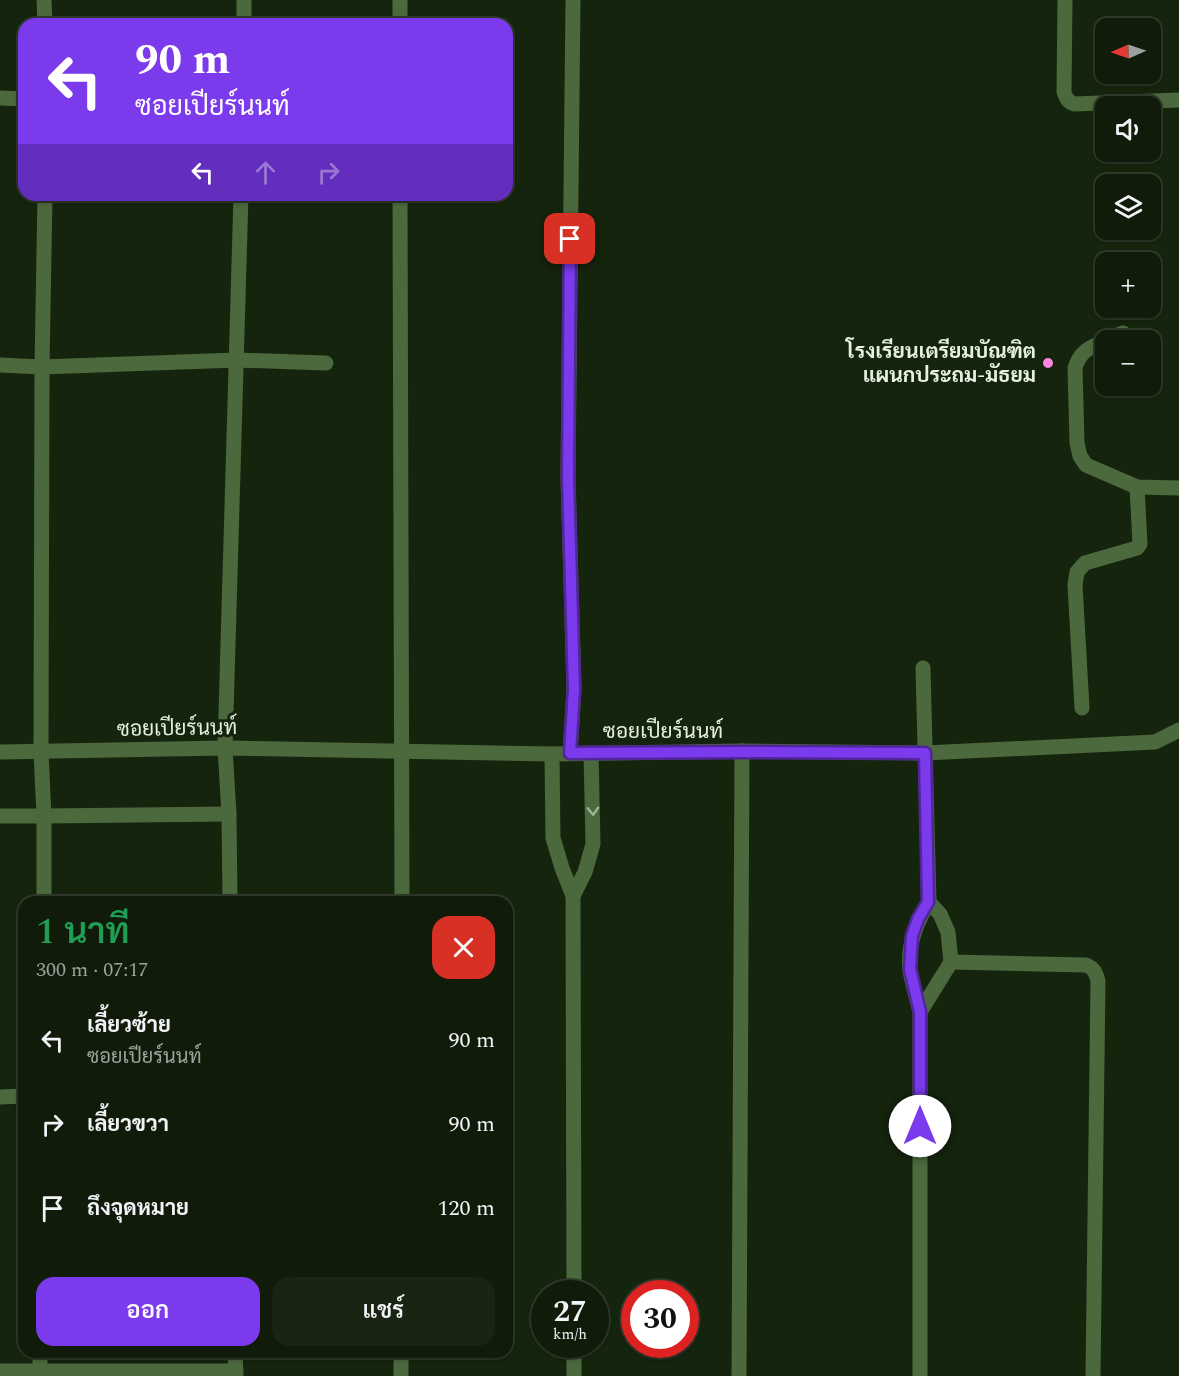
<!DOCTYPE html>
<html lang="th">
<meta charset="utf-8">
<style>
body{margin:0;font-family:Spectral,Sarabun,serif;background:#192413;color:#f1f3f6;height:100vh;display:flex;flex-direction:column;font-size:22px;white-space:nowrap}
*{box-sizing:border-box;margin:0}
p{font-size:20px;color:#9ca19c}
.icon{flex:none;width:33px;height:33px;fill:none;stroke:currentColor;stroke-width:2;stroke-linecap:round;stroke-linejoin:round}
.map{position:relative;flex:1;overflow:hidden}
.drawer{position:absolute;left:18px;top:896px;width:495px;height:462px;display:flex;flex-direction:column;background:#101b0a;border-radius:18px;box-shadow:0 2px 4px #0004,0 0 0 2px #30392b}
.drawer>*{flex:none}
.hud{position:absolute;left:18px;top:18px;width:495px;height:183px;border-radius:18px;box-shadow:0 2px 4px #0004,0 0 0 2px #30392b;background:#7c3aed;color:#fff;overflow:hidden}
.needle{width:39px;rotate:268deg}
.controls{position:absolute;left:1095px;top:18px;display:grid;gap:12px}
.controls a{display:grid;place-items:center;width:66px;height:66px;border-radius:12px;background:#101b0a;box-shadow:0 2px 4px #0004,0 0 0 2px #30392b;font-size:30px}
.speed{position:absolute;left:531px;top:1280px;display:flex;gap:12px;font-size:30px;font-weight:700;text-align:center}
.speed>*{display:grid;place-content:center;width:78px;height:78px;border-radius:50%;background:#101b0a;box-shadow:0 2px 4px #0004,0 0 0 2px #30392b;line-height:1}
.speed small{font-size:15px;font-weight:400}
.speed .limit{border:9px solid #d22;background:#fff;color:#111}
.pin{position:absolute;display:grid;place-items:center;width:51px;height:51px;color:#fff;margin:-26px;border-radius:12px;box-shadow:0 3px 9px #0006}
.me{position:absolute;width:66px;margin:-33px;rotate:0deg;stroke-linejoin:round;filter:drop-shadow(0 0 4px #0008)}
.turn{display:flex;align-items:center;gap:21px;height:126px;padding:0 18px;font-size:27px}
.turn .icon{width:78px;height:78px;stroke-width:2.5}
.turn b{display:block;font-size:42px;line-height:51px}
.lanes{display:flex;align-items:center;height:57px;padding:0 18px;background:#0003;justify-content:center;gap:30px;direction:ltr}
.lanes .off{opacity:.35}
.round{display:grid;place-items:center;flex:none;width:63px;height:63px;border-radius:18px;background:#192413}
.headline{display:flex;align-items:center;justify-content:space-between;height:102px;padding:0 18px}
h1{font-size:36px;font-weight:600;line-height:45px;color:#1e9e55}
.cta{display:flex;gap:12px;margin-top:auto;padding:12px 18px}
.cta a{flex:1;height:69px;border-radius:18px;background:#7c3aed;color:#fff;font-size:24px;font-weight:600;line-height:69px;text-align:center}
.cta a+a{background:#192413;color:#f1f3f6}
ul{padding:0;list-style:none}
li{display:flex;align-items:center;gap:18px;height:84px;padding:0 18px}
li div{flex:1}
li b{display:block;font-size:22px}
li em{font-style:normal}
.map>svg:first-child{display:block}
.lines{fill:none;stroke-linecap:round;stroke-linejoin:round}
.minor{stroke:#4c683d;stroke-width:15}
.oneway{stroke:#a0b397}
.route-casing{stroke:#51269a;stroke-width:15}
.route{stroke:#7c3aed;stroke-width:10}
.poi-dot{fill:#fe85df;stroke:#15240d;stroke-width:2}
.labels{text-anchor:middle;stroke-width:6;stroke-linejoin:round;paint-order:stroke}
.poi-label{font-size:21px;font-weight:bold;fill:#e5f0e1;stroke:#15240d;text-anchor:end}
.street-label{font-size:21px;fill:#e5f0e1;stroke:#15240d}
</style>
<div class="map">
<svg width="1179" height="1376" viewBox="0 0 1179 1376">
<rect width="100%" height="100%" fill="#15240d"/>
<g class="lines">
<!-- minor -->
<g class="minor">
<polyline points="44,0 45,24"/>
<polyline points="400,0 400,24"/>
<path d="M1065,0L1064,92C1066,98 1068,102 1074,104L1179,100"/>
<polyline points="244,24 244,0"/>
<polyline points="0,98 24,99"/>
<polyline points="400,195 402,902"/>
<polyline points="1106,340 1123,333"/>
<path d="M1106,341C1090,347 1080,351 1075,368L1077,443L1080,456L1086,465L1137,487L1179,488"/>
<polyline points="0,365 42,367 237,360 326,363"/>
<polyline points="1082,708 1075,585 1077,572 1085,563 1137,548 1140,544 1137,487"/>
<polyline points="0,752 225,748 552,754 742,751 925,753 1155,742 1179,730"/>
<polyline points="570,753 574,689 568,477 573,0"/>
<polyline points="552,754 553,838 562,868 573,896 574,1293"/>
<polyline points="0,816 44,816 229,814"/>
<polyline points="573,896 585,872 593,844 591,753"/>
<polyline points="44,902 44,816 41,752 42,367 45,195"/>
<polyline points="230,902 229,814 225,748 241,195"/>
<path d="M951,962L1086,965C1094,968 1096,973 1098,981L1093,1376"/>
<polyline points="920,1012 951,962 948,932 940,914 929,902"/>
<polyline points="0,1097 24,1096"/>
<polyline points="574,1344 574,1376"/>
<polyline points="235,1352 236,1376"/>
<polyline points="0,1371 236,1371"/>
<polyline points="40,1376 40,1352"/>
<polyline points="401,1376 401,1352"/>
<polyline points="739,1376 742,751"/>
<path d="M920,1376V1012C917,998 912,984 910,970C907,945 916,923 929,902L923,668"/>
</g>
</g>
<!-- one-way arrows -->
<defs><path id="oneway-chevron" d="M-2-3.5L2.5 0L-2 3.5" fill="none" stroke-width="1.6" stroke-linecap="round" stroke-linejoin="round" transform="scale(1.5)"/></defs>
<use class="oneway" href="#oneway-chevron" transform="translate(593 811) rotate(88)"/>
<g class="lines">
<defs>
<polyline id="route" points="570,239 568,477 574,689 570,753 742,752 925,753 928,902 918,919 912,936 910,969 920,1012 920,1126"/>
</defs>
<!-- route casing -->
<use href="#route" class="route-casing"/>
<!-- route -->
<use href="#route" class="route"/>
</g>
<!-- markers -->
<circle class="poi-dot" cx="1048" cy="363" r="6"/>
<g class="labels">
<!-- poi labels -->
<g class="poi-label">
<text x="1036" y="358">โรงเรียนเตรียมบัณฑิต<tspan x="1036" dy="24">แผนกประถม-มัธยม</tspan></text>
</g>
<!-- street labels -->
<g class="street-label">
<text transform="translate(177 728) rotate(-1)" y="7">ซอยเปียร์นนท์</text>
<text x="663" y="738">ซอยเปียร์นนท์</text>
</g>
</g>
</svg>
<div class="controls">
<a><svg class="needle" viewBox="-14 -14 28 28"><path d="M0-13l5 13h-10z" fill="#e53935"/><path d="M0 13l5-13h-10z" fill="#9ca19c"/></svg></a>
<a><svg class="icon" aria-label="sound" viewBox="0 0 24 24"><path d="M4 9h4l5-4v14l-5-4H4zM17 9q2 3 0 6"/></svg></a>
<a><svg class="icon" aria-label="layers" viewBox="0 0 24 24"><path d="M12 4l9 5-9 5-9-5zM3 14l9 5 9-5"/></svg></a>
<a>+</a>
<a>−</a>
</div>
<div class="speed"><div>27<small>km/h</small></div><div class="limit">30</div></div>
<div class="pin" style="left:570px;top:239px;background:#d93025"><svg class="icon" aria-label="arrive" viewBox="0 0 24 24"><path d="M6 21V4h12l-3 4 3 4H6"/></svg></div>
<svg class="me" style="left:920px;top:1126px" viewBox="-20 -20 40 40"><circle r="19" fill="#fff"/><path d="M0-13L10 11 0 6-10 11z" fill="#7c3aed"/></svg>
<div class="hud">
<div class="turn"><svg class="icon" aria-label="left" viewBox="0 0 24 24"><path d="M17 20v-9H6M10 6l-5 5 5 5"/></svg><div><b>90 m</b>ซอยเปียร์นนท์</div></div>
<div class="lanes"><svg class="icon" aria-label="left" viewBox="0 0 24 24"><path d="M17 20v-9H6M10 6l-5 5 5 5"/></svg><svg class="icon off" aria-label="ahead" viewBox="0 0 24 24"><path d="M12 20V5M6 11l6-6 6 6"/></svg><svg class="icon off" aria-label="right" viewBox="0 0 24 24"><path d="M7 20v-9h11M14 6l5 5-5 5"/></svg></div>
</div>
<section class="drawer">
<div class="headline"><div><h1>1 นาที</h1><p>300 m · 07:17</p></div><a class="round" style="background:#d93025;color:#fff"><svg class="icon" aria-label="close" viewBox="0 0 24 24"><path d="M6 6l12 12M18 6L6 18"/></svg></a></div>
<ul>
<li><svg class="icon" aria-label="left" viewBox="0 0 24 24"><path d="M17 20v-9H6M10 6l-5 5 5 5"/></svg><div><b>เลี้ยวซ้าย</b><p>ซอยเปียร์นนท์</p></div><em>90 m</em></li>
<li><svg class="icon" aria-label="right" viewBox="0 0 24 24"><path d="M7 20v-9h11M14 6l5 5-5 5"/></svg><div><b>เลี้ยวขวา</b></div><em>90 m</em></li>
<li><svg class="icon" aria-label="arrive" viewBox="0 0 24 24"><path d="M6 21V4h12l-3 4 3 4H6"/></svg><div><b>ถึงจุดหมาย</b></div><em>120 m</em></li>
</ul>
<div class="cta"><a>ออก</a><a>แชร์</a></div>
</section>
</div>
